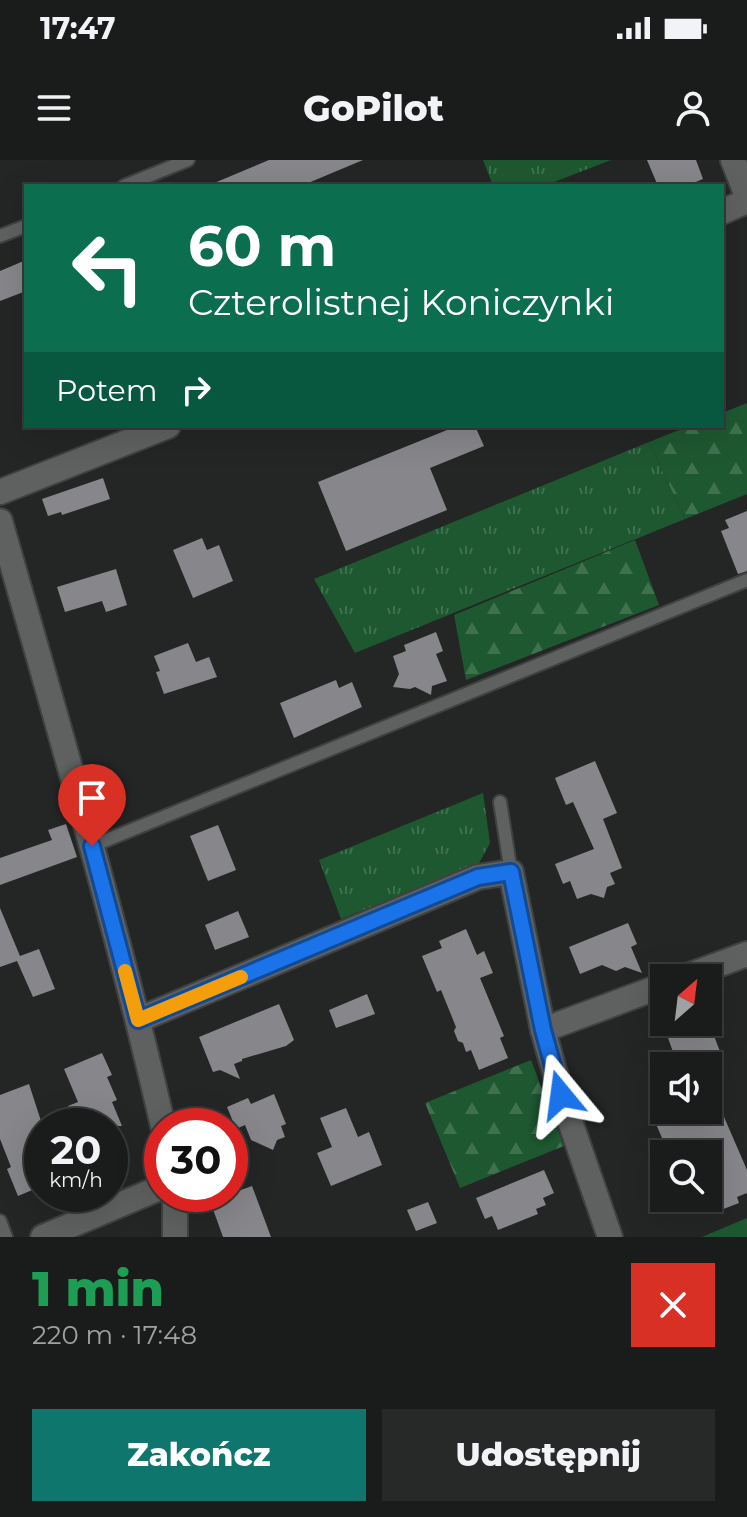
<!DOCTYPE html>
<html lang="pl">
<meta charset="utf-8">
<style>
body{margin:0;font-family:Montserrat,sans-serif;background:#272928;color:#f1f3f6;height:100vh;display:flex;flex-direction:column;font-size:30px;white-space:nowrap}
*{box-sizing:border-box;margin:0}
p{font-size:26px;color:#9fa1a3}
.icon{flex:none;width:44px;height:44px;fill:none;stroke:currentColor;stroke-width:2;stroke-linecap:round;stroke-linejoin:round}
.map{position:relative;height:1077px;overflow:hidden}
.details{display:flex;flex-direction:column;background:#1a1c1b;flex:1}
.details>*{flex:none}
.hud{position:absolute;left:24px;top:24px;width:700px;height:244px;border-radius:0px;box-shadow:0 8px 32px #0002,0 0 0 2px #383a3a;background:#0b6e4f;color:#fff;overflow:hidden}
.needle{width:52px;rotate:28deg}
.tools{position:absolute;left:650px;top:804px;display:grid;gap:16px}
.tools a{display:grid;place-items:center;width:72px;height:72px;border-radius:0px;background:#1a1c1b;box-shadow:0 8px 32px #0002,0 0 0 2px #383a3a;font-size:40px}
.speed{position:absolute;left:24px;top:948px;display:flex;gap:16px;font-size:40px;font-weight:700;text-align:center}
.speed>*{display:grid;place-content:center;width:104px;height:104px;border-radius:50%;background:#1a1c1b;box-shadow:0 8px 32px #0002,0 0 0 2px #383a3a;line-height:1}
.speed small{font-size:20px;font-weight:400}
.speed .limit{border:12px solid #d22;background:#fff;color:#111}
.pin{position:absolute;display:grid;place-items:center;width:68px;height:68px;color:#fff;margin:-82px -34px;border-radius:50% 50% 50% 0;rotate:-45deg;box-shadow:0 0 8px #0007}
.pin .icon{rotate:45deg}
.me{position:absolute;width:88px;margin:-44px;rotate:344deg;stroke-linejoin:round;filter:drop-shadow(0 0 6px #0008)}
.turn{display:flex;align-items:center;gap:28px;height:168px;padding:0 32px;font-size:36px}
.turn .icon{width:104px;height:104px;stroke-width:2.5}
.turn b{display:block;font-size:56px;line-height:68px}
.then{display:flex;align-items:center;height:76px;padding:0 32px;background:#0003;gap:16px;font-size:30px}
.round{display:grid;place-items:center;flex:none;width:84px;height:84px;border-radius:0px;background:#272928}
.head{display:flex;align-items:center;justify-content:space-between;height:136px;padding:0 32px}
h1{font-size:48px;font-weight:800;line-height:60px;color:#1e9e55}
.action{display:flex;gap:16px;margin-top:auto;padding:16px 32px}
.action a{flex:1;height:92px;border-radius:0px;background:#0f766e;color:#fff;font-size:32px;font-weight:800;line-height:92px;text-align:center}
.action a+a{background:#272928;color:#f1f3f6}
.status{display:flex;justify-content:space-between;align-items:center;height:56px;padding:0 40px;background:#1a1c1b;direction:ltr}
.status svg{height:22px;fill:currentColor}
header{display:flex;justify-content:space-between;align-items:center;height:104px;padding:0 32px;background:#1a1c1b;font-size:36px;font-weight:800}
.map>svg:first-child{display:block}
.grass{fill:url(#grass-tufts)}
.forest{fill:url(#forest-firs)}
.building{fill:#87878b}
.lines{fill:none;stroke-linecap:round;stroke-linejoin:round}
.service-casing{stroke:#3f4240;stroke-width:16}
.minor-casing{stroke:#3f4240;stroke-width:28}
.service{stroke:#5e615f;stroke-width:12}
.minor{stroke:#5e615f;stroke-width:24}
.route-casing{stroke:#114b97;stroke-width:20}
.route{stroke:#1a73e8;stroke-width:14}
.slow{stroke:#f59e0b;stroke-width:14}
</style>
<div class="status"><b>17:47</b><svg viewBox="0 0 49 12"><path d="M0 12V9h3v3zM5 12V6h3v6zM10 12V3h3v9zM15 12V0h3v12zM26 1h20v11H26zM47 4h2v5h-2z"/></svg></div>
<header><svg class="icon" aria-label="menu" viewBox="0 0 24 24"><path d="M4 6h16M4 12h16M4 18h16"/></svg>GoPilot<svg class="icon" aria-label="person" viewBox="0 0 24 24"><circle cx="12" cy="8" r="4"/><path d="M4 21q1-7 8-7t8 7"/></svg></header>
<div class="map">
<svg width="747" height="1077" viewBox="0 0 747 1077">
<defs>
<pattern id="grass-tufts" width="24" height="20" patternUnits="userSpaceOnUse" patternTransform="scale(2)"><rect width="24" height="20" fill="#1e5831"/><path d="M3 7l-1-3M5 7V3M7 7l1-3M15 17l-1-3M17 17v-4M19 17l1-3" fill="none" stroke="#3f714f"/></pattern>
<pattern id="forest-firs" width="22" height="20" patternUnits="userSpaceOnUse" patternTransform="scale(2)"><rect width="22" height="20" fill="#1e5831"/><path d="M5 1l3.5 6h-7zM16 11l3.5 6h-7z" fill="#3f714f"/></pattern>
</defs>
<rect width="100%" height="100%" fill="#232624"/>
<!-- grass -->
<g class="grass">
<polygon points="483,0 611,0 544,26 493,26"/>
<polygon points="649,282 685,359 355,493 314,419"/>
<polygon points="483,633 490,683 479,703 341,759 319,700"/>
<polygon points="747,1058 747,1077 702,1077"/>
</g>
<!-- forest -->
<g class="forest">
<polygon points="747,243 747,334 685,359 649,282 689,266 722,266 722,253"/>
<polygon points="635,380 659,445 466,520 454,455"/>
<polygon points="531,900 564,986 460,1028 425,943"/>
</g>
<!-- building -->
<g class="building">
<polygon points="269,0 363,0 301,26 207,26"/>
<polygon points="647,0 696,0 703,19 686,26 658,26"/>
<polygon points="26,100 26,131 0,141 0,111"/>
<polygon points="457,266 475,266 484,286 430,308 447,350 346,391 318,322"/>
<polygon points="103,318 110,339 62,355 61,352 48,356 42,339"/>
<polygon points="747,351 747,411 738,414 721,371 729,368 725,360"/>
<polygon points="202,378 207,390 219,385 233,421 193,438 173,390"/>
<polygon points="116,409 127,445 106,452 102,441 65,452 57,427"/>
<polygon points="436,472 443,491 436,494 447,521 432,526 431,535 415,527 410,529 393,527 399,514 393,496 406,491 404,485"/>
<polygon points="188,483 196,502 209,497 217,517 164,534 156,512 160,511 154,496"/>
<polygon points="336,520 339,528 352,522 362,547 294,578 280,543"/>
<polygon points="595,601 617,653 603,659 622,708 610,713 615,724 607,727 604,738 591,734 577,739 570,721 563,724 555,704 594,689 573,642 566,645 555,618"/>
<polygon points="66,664 77,697 0,725 0,698 52,680 48,670"/>
<polygon points="218,665 236,710 208,721 190,676"/>
<polygon points="0,748 20,796 39,789 55,829 33,837 17,801 0,807"/>
<polygon points="238,751 249,777 215,790 205,765"/>
<polygon points="628,763 637,784 631,787 642,813 625,807 616,811 602,805 580,814 569,787"/>
<polygon points="466,769 477,795 484,791 493,813 480,818 504,876 500,878 508,898 479,910 471,890 466,892 463,883 458,881 454,871 456,867 441,830 437,832 422,796 442,788 439,781"/>
<polygon points="367,834 375,854 336,868 329,850"/>
<polygon points="279,844 294,880 286,886 242,899 242,901 234,904 240,919 220,910 213,912 199,877"/>
<polygon points="708,860 724,902 712,906 678,906 667,875"/>
<polygon points="102,893 112,915 107,917 117,940 112,942 122,966 77,966 68,946 78,942 64,909"/>
<polygon points="29,924 42,964 42,1026 18,1036 7,1009 11,1007 0,979 0,935"/>
<polygon points="274,934 286,964 281,966 285,977 277,980 273,990 251,980 245,965 236,969 227,947 248,938 251,944"/>
<polygon points="346,948 358,977 369,972 382,1005 331,1026 317,993 332,987 320,958"/>
<polygon points="688,950 721,950 747,1010 747,1033 737,1037 739,1043 713,1053 708,1042 708,994 669,994 656,964"/>
<polygon points="544,1010 554,1033 543,1038 546,1045 536,1049 538,1054 498,1070 492,1056 485,1059 476,1038"/>
<polygon points="252,1026 271,1077 223,1077 210,1041"/>
<polygon points="428,1042 437,1063 416,1071 407,1050"/>
</g>
<g class="lines">
<defs>
<g id="service">
<polyline points="124,26 188,0"/>
<polyline points="0,76 26,66"/>
<polyline points="500,642 511,712"/>
<polyline points="92,686 747,420"/>
<polyline points="0,1061 6,1077"/>
</g>
<g id="minor">
<polyline points="733,0 747,36"/>
<polyline points="722,52 747,41"/>
<polyline points="0,332 168,266"/>
<path d="M0,361C57,562 116,762 163,966"/>
<polyline points="682,818 747,794"/>
<polyline points="138,860 478,717 511,712 543,870 561,935 610,1077"/>
<polyline points="543,870 664,825"/>
<polyline points="43,1077 162,1027"/>
<polyline points="175,1077 175,1034"/>
</g>
</defs>
<!-- service casing -->
<use href="#service" class="service-casing"/>
<!-- minor casing -->
<use href="#minor" class="minor-casing"/>
<!-- service -->
<use href="#service" class="service"/>
<!-- minor -->
<use href="#minor" class="minor"/>
</g>
<g class="lines">
<defs>
<polyline id="route" points="92,686 138,860 478,717 511,712 543,870 561,935"/>
</defs>
<!-- route casing -->
<use href="#route" class="route-casing"/>
<!-- route -->
<use href="#route" class="route"/>
<!-- slow -->
<polyline class="slow" points="125,811 138,860 241,817"/>
</g>
</svg>
<div class="tools">
<a><svg class="needle" viewBox="-14 -14 28 28"><path d="M0-13l5 13h-10z" fill="#e53935"/><path d="M0 13l5-13h-10z" fill="#9fa1a3"/></svg></a>
<a><svg class="icon" aria-label="sound" viewBox="0 0 24 24"><path d="M4 9h4l5-4v14l-5-4H4zM17 9q2 3 0 6"/></svg></a>
<a><svg class="icon" aria-label="search" viewBox="0 0 24 24"><circle cx="10" cy="10" r="6"/><path d="M15 15l6 6"/></svg></a>
</div>
<div class="speed"><div>20<small>km/h</small></div><div class="limit">30</div></div>
<div class="pin" style="left:92px;top:686px;background:#d93025"><svg class="icon" aria-label="arrive" viewBox="0 0 24 24"><path d="M6 21V4h12l-3 4 3 4H6"/></svg></div>
<svg class="me" style="left:561px;top:935px" viewBox="-20 -20 40 40"><path d="M0-17L14 15 0 8-14 15z" fill="#1a73e8" stroke="#fff" stroke-width="4"/></svg>
<div class="hud">
<div class="turn"><svg class="icon" aria-label="left" viewBox="0 0 24 24"><path d="M17 20v-9H6M10 6l-5 5 5 5"/></svg><div><b>60 m</b>Czterolistnej Koniczynki</div></div>
<div class="then">Potem<svg class="icon" aria-label="right" viewBox="0 0 24 24"><path d="M7 20v-9h11M14 6l5 5-5 5"/></svg></div>
</div>
</div>
<section class="details">
<div class="head"><div><h1>1 min</h1><p>220 m · 17:48</p></div><a class="round" style="background:#d93025;color:#fff"><svg class="icon" aria-label="close" viewBox="0 0 24 24"><path d="M6 6l12 12M18 6L6 18"/></svg></a></div>
<div class="action"><a>Zakończ</a><a>Udostępnij</a></div>
</section>
